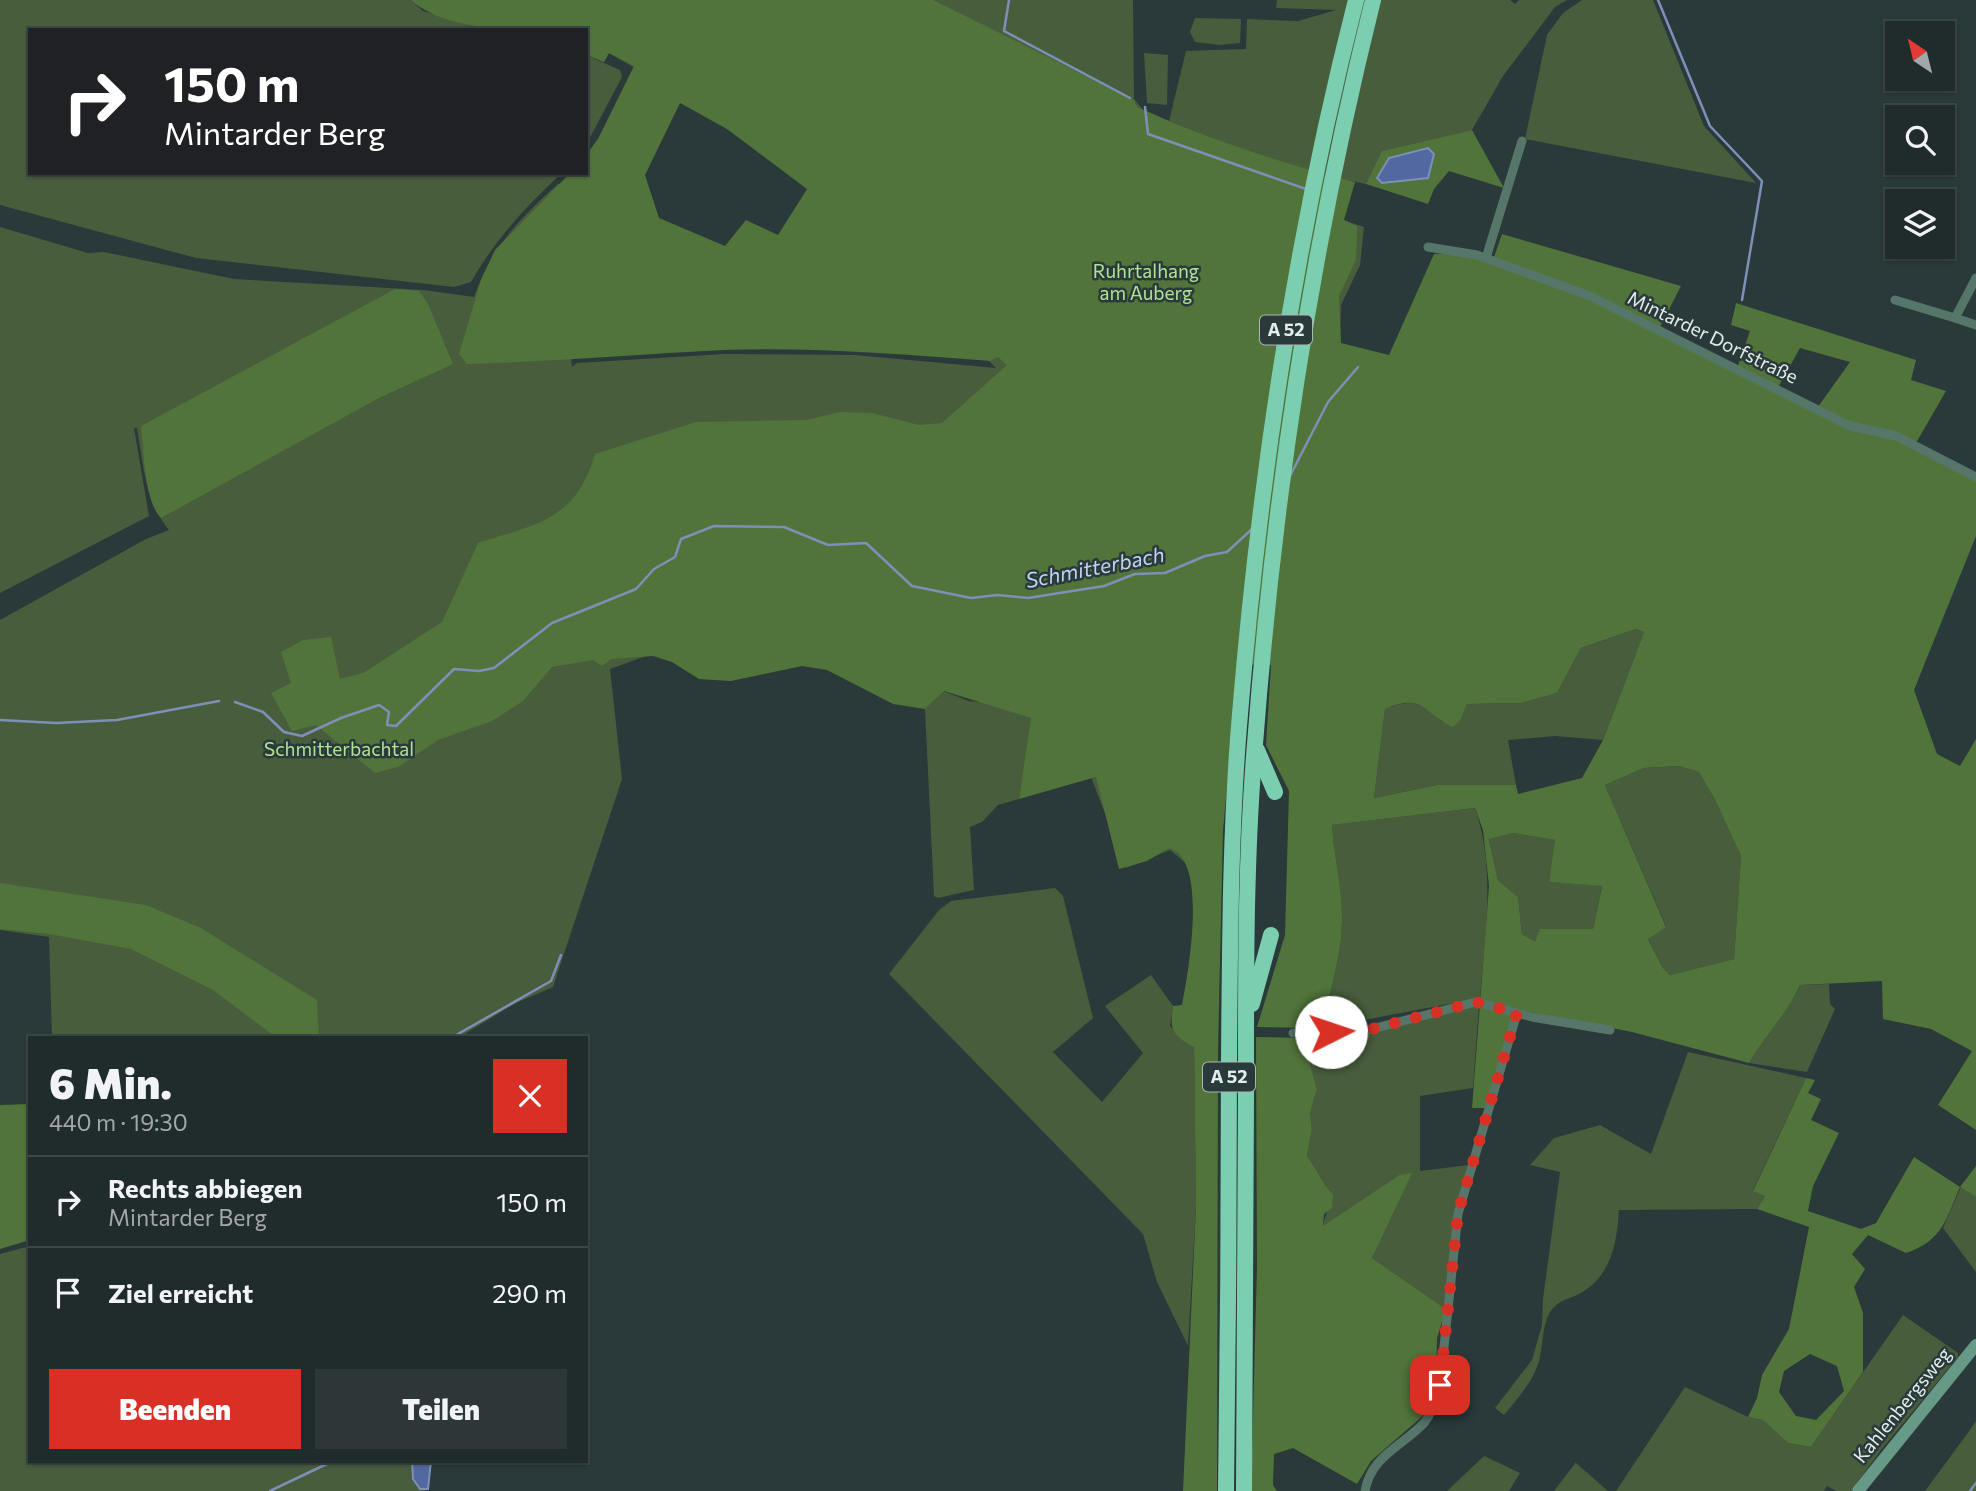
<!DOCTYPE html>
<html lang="de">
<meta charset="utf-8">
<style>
body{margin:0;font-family:Commissioner,sans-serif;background:#2d3738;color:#f1f3f6;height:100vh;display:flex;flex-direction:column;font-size:26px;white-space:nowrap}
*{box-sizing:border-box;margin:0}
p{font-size:23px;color:#a2a7a9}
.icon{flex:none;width:38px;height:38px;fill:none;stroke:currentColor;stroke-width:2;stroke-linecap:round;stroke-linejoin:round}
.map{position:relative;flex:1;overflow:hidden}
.details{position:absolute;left:28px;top:1036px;width:560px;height:427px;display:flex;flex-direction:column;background:#202b2c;border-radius:0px;box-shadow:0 2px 5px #0004,0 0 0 2px #3d4748}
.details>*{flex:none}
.guide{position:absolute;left:28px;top:28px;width:560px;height:147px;border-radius:0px;box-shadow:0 2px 5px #0004,0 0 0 2px #3d4748;background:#202124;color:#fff;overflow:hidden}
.needle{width:46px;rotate:325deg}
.controls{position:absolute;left:1885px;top:21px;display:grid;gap:14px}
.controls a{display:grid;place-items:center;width:70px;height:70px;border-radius:0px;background:#202b2c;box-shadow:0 2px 5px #0004,0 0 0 2px #3d4748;font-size:35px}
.pin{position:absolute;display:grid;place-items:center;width:60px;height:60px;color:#fff;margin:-30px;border-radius:14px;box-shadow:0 4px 10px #0006}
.me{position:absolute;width:77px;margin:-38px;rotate:86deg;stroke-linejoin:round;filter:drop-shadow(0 0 5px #0008)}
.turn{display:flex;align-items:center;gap:24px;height:147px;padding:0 21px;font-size:32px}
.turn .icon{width:91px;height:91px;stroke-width:2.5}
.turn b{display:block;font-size:49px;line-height:60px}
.round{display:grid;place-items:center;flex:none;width:74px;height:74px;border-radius:0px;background:#2d3738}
.overview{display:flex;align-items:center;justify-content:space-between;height:119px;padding:0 21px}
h1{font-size:42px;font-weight:800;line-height:52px}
.primary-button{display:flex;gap:14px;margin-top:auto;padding:14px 21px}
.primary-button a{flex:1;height:80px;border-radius:0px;background:#d93025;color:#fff;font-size:28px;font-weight:800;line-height:80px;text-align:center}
.primary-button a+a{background:#2d3738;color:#f1f3f6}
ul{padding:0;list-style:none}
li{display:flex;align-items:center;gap:21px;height:91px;padding:0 21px;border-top:2px solid #3d4748}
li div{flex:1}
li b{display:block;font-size:26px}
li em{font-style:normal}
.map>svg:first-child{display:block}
.green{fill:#485d3c}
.forest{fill:#50743a;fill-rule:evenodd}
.water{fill:#5268a1;stroke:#7e90b8;stroke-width:2}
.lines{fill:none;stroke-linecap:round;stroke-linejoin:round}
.stream{stroke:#7e90b8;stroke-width:2.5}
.street{stroke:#567669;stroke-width:9}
.secondary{stroke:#669a86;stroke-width:12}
.highway{stroke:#7bceaf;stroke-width:16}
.route{stroke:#d93025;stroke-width:12;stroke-dasharray:0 21.6}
.labels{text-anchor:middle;stroke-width:5;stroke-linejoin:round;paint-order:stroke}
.shield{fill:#2a393a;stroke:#acb7b7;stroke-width:2}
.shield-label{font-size:18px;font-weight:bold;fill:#e4eded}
.park-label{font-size:19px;fill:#afe591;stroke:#2a393a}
.street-label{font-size:19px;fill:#e4eded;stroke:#2a393a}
.water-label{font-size:21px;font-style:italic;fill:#c4d2f4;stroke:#2a393a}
</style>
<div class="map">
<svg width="1976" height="1491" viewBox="0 0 1976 1491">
<rect width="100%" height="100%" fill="#2a393a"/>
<!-- green -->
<g class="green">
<path d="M0,0H411L423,11L494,30H30V173H562C526,206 495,240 471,282L454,287L196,258L0,205Z"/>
<path d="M934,0H1133L1134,99L1145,112L1217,141L1169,121L1186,51L1246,49L1247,19L1298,21L1336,10L1276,8L1277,0H1510L1515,4L1519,0H1567L1555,7L1503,76L1472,130L1383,151L1366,184L1347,180L1343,220L1364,227L1360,265L1341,305L1340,345L1389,355L1380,385L1280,564L1195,871L1170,850L1126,868L1068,717L1031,724L1019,799L998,805L982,822L970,827L974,890L938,898L934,896L925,709L943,691L969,701L1011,704L805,658L668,648L610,669L622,779L553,987L516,1003L458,1038H125L124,1035L52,1038L49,937L0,930V620L146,539L169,530C145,501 143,463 137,428H134L149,516L0,593V227L88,253L104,252L234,279L424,290L474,297C491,248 519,219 558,184L648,215L567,311L572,367L577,363L724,354L855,355L996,368L809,179L660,82L605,51L586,30L455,7L1043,55Z"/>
<polygon points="1582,0 1653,0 1704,126 1756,183 1525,139 1547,35 1563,13"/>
<polygon points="1195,18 1241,19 1240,43 1219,45 1195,42 1190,32"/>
<polygon points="1144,53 1168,55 1167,105 1147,103"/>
<polygon points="586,55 620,70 622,77 586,145"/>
<path d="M1636,629L1644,632L1603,740L1555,736L1508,740L1516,785H1437L1374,798L1385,709C1413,698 1421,702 1442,722L1461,719L1467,704L1521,703L1557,693L1581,648Z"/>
<polygon points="1679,766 1699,772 1715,800 1741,856 1734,959 1670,975 1663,968 1648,938 1666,926 1605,785 1644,768"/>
<path d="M1475,808C1496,870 1485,934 1480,998L1322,1028C1329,994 1342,956 1342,922C1343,888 1334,858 1332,825Z"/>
<polygon points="1513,833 1556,840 1549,882 1602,885 1593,929 1546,929 1535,943 1522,934 1518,897 1498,880 1489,838"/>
<polygon points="1055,888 1063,896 1093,1018 1053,1052 1102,1102 1143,1053 1105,1006 1151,975 1173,1006 1170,1026 1194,1047 1196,1206 1188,1346 1157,1282 1143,1234 889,974 939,910 951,901"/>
<path d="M1829,984L1830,1004L1835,1009L1807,1072L1749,1063C1765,1036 1788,1013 1800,985Z"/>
<path d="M1479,1005L1473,1088L1420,1096V1171L1469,1165L1446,1309L1372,1258L1399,1175L1322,1227L1333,1194C1322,1183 1317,1169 1307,1156L1312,1129L1310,1113L1317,1089L1310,1064L1309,1038L1364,1033Z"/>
<path d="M1688,1052L1806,1078L1753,1190L1765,1196L1757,1209L1619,1210C1617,1241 1612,1273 1584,1291C1571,1300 1558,1298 1549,1314C1542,1327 1543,1346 1539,1361C1533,1382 1517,1399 1504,1415L1495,1408L1532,1360L1542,1325L1543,1299L1560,1172L1530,1165L1554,1138L1600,1125L1651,1154Z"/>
<polygon points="1961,1187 1976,1197 1976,1272 1943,1228"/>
<polygon points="30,1246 30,1461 422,1461 426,1491 0,1491 0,1254"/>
<polygon points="1903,1315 1958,1353 1958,1357 1881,1450 1851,1491 1836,1491 1827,1486 1824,1491 1616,1491 1685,1387 1748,1417 1763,1420 1788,1443 1811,1447"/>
<polygon points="1976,1421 1976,1491 1925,1491 1970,1430"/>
<polygon points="1484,1456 1520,1473 1509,1491 1447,1491"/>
<polygon points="1576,1462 1576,1463 1608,1491 1554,1491"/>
</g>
<!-- forest -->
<g class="forest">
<path d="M411,0H934L1134,100L1137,107C1208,139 1280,163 1355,182L1344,220L1357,226L1356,260L1339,296L1341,343L1389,355L1434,254L1459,253L1492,263L1502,234L1681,286L1657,333L1736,371L1750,331L1731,325L1736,303L1916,360L1911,380L1946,391L1916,443L1976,480V536L1914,690L1937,754L1960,766L1976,739V1130L1938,1105L1972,1051L1931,1029L1883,1019L1882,981L1800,985C1788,1013 1765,1036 1749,1063L1632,1032L1515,1009L1488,1108H1472L1489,886L1483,830L1475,808L1332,825C1334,858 1343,888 1342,922C1342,956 1329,994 1322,1028L1257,1027L1285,935L1289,791L1266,745L1271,665L1238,664L1223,831L1218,1048L1217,1491H1183L1196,1206L1194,1047C1173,1036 1169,1030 1173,1006L1182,1005C1188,974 1209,859 1169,848L1147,861L1119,869L1096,777L1019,799L1031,718L944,691L925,709L893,704L827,670L802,666L731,681L699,679L672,662L653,656L611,659L602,666L593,660L552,667L523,701L492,721L438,740L398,767L375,773L316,725L292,731L271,693L291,683L281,652L303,640L331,637L340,679L363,673L442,622L478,543C537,524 576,520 595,454L696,422L807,420L840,412L872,413L919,425L942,423L1007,365L998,357L990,361C901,354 812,347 723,350C638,354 552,362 467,364L459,354L481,280L495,250L570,173H586V155L598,139L634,66L609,53L604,62L586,55V30C536,30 449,35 411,0ZM680,103L727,129L807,189L778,235L746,220L725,246L659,218L645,175ZM1800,348L1850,362L1815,411L1776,391ZM1636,629L1644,632L1603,740L1582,778L1518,794L1516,785H1437L1374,798L1385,709C1426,692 1422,714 1453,727L1461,719L1467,704L1521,703L1557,693L1581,648ZM1679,766L1699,772L1715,800L1741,856L1734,959L1670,975L1663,968L1648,939L1666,927L1605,785L1644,768ZM1513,833L1555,840L1549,882L1602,886L1593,929H1540L1535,942L1522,934L1518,897L1498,880L1489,839Z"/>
<polygon points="1472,130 1504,188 1449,171 1434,189 1428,204 1366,184 1382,151"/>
<path d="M395,289L419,291L428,304L453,364L379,398L161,518C144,501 144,450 141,426Z"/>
<polygon points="0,883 146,905 201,928 317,1000 319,1038 277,1038 213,990 131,949 49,934 0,929"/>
<path d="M1256,1037L1309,1038L1310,1064L1317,1089L1310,1113L1312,1129L1307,1156C1317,1169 1322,1183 1333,1194L1332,1208L1324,1214L1323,1226L1399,1175L1412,1173L1372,1258L1446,1309L1437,1338L1436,1386L1432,1403L1425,1414L1371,1461L1357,1484L1293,1448L1274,1454L1273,1485L1277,1491H1251L1257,1267Z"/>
<path d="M1806,1078L1815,1080L1808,1093L1821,1099L1811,1120L1839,1133L1813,1186L1808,1211L1861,1229L1876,1223L1914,1157L1960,1187L1976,1166V1197L1960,1187C1946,1220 1942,1241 1906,1253L1868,1235L1852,1254L1865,1269L1854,1287L1863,1313V1372L1811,1447L1788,1443L1763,1420L1748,1417L1757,1398L1762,1375L1789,1329L1809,1227L1757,1209L1765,1196L1753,1191ZM1810,1354L1837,1366L1844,1391L1816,1420L1796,1416L1779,1392L1784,1371Z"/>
<polygon points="30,1104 30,1240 0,1249 0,1105"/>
</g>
<!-- water -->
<g class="water">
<polygon points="1428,148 1434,154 1428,178 1382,183 1377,178 1389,158"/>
<polygon points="412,1461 431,1461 428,1489 420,1489 413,1479"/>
</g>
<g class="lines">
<!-- stream -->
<g class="stream">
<polyline points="1009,0 1004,31 1130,98"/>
<polyline points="1658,0 1710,126 1762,181 1742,300"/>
<polyline points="1145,107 1148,134 1306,189"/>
<polyline points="1290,476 1328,402 1358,367"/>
<polyline points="235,702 263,712 284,732 302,736 341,718 379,705 389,712 387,725 396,726 454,669 479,671 494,668 552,623 636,589 654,569 675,557 681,539 714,526 784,527 828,545 866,543 912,586 971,598 997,595 1028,598 1104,586 1135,574 1165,573 1205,556 1227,552 1252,529"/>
<polyline points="0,720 56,723 117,720 219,701"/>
<polyline points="451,1038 551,981 561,955"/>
<polyline points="270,1491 333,1461"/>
<polyline points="1970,1491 1976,1483"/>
</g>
<!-- street -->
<g class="street">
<polyline points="1428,247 1477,255 1590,296 1850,426 1896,436 1976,477"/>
<polyline points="1486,258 1522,141"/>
<polyline points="1895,300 1955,318 1976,278"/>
<polyline points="1955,318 1976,325"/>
<polyline points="1293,1033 1364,1031 1476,1002 1532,1017 1610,1030"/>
<path d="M1365,1491C1371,1457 1399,1448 1422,1425C1432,1415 1436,1399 1440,1385L1458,1214L1517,1013"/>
</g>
<!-- secondary -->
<polyline class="secondary" points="1858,1491 1976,1345"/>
<!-- highway -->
<g class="highway">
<polyline points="1257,750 1275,792"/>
<polyline points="1252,1004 1271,935"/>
<path d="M1226,1491C1228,1348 1229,1204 1229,1061C1230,945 1230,829 1240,714C1260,473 1296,234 1356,0"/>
<path d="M1244,1491C1245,1360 1246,1229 1246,1099C1246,981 1245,862 1255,744C1274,494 1312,244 1373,0"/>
</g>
</g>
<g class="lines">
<!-- route -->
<polyline class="route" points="1331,1032 1364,1031 1476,1002 1517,1013 1458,1213 1440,1385"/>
</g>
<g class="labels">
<!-- shield labels -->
<g class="shield">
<rect x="1260" y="315.5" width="52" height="29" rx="5"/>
<rect x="1203" y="1062.5" width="52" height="29" rx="5"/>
</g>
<g class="shield-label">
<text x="1286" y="336">A 52</text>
<text x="1229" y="1083">A 52</text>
</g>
<!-- park labels -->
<g class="park-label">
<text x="1146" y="278">Ruhrtalhang<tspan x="1146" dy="22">am Auberg</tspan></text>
<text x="339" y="756">Schmitterbachtal</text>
</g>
<!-- street labels -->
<g class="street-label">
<text transform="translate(1713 337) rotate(26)" y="7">Mintarder Dorfstraße</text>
<text transform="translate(1902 1405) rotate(-51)" y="7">Kahlenbergsweg</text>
</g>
<!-- water labels -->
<g class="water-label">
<text transform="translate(1095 568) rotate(-11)" y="7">Schmitterbach</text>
</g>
</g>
</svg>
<div class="controls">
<a><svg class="needle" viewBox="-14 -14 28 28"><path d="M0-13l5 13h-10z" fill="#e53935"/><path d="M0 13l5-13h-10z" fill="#a2a7a9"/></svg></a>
<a><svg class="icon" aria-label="search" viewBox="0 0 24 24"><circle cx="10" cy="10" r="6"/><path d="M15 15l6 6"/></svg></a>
<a><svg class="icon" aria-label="layers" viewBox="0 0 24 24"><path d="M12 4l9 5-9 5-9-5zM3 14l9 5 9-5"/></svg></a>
</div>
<div class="pin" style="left:1440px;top:1385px;background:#d93025"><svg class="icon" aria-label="arrive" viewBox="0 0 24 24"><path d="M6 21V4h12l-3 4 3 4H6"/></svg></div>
<svg class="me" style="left:1331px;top:1032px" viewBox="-20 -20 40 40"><circle r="19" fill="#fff"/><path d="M0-13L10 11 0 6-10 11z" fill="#d93025"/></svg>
<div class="guide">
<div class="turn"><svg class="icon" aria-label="right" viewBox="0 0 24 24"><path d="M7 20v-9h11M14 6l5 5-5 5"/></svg><div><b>150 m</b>Mintarder Berg</div></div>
</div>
<section class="details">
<div class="overview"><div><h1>6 Min.</h1><p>440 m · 19:30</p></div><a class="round" style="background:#d93025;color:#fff"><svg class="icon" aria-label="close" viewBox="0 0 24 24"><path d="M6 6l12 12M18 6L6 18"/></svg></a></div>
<ul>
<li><svg class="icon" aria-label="right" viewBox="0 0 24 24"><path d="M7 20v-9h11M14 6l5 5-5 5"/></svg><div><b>Rechts abbiegen</b><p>Mintarder Berg</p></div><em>150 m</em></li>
<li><svg class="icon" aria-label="arrive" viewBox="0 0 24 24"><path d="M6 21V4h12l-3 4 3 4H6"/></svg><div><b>Ziel erreicht</b></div><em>290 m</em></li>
</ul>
<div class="primary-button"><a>Beenden</a><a>Teilen</a></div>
</section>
</div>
